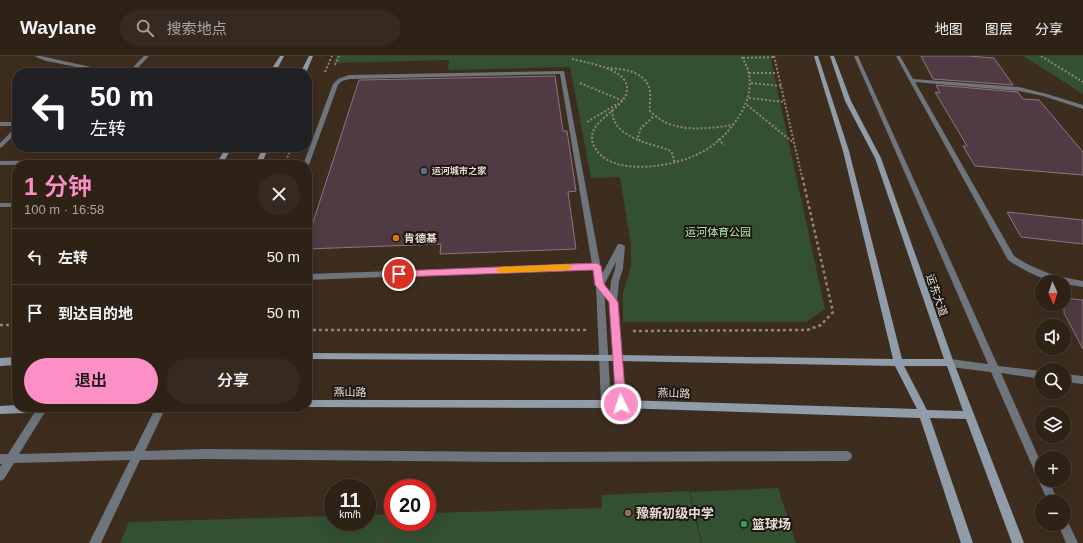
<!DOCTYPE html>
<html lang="zh">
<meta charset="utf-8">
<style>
body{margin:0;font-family:Helvetica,"Noto Sans SC",sans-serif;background:#362a20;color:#f1f3f6;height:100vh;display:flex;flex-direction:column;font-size:15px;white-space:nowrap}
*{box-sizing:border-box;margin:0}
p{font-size:13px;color:#a7a4a1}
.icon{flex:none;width:22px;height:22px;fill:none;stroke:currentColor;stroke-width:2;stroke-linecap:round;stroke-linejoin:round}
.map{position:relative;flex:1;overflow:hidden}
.panel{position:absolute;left:12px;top:104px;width:300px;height:252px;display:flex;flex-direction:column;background:#2e2217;border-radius:16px;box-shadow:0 4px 16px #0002,0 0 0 1px #493f36}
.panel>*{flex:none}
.banner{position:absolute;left:12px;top:12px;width:300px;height:84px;border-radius:16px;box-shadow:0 4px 16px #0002,0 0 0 1px #493f36;background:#202124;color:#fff;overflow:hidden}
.needle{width:26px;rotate:177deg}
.buttons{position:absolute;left:1035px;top:219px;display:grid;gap:8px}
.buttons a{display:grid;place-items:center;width:36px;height:36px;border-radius:50%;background:#2e2217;box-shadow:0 4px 16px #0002,0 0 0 1px #493f36;font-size:20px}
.speed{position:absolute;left:324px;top:423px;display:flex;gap:8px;font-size:20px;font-weight:700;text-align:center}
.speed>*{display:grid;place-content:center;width:52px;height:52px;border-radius:50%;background:#2e2217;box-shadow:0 4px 16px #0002,0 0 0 1px #493f36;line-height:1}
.speed small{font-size:10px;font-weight:400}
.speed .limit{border:6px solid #d22;background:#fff;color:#111}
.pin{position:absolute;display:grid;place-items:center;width:34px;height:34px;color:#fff;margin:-17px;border:2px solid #fff;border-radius:50%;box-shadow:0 1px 4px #0007}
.me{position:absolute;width:44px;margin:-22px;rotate:356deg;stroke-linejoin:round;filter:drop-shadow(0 0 3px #0008)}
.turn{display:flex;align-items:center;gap:14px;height:84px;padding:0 12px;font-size:18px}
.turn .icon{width:52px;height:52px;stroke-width:2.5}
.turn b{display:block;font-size:28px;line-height:34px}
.round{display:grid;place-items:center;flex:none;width:42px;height:42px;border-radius:21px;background:#362a20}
.headline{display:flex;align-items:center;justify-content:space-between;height:68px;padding:0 12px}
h1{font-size:24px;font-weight:600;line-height:30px;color:#fb8fc6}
.action{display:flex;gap:8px;margin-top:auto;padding:8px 12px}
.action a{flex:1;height:46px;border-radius:24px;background:#fb8fc6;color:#111;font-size:16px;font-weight:600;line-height:46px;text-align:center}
.action a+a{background:#362a20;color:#f1f3f6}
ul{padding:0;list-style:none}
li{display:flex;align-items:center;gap:12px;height:56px;padding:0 12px;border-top:1px solid #493f36}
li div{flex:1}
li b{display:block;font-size:15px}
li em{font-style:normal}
header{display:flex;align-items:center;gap:24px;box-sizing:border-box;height:56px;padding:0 20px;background:#2e2217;border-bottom:1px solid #493f36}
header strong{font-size:19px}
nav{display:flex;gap:22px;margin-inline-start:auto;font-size:14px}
.search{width:280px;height:36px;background:#362a20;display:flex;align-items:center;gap:10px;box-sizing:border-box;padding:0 14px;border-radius:22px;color:#a7a4a1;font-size:15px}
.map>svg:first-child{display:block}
.green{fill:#335032}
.building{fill:#503b44;stroke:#8e757f}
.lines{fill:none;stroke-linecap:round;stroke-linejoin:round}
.path-far1{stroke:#928579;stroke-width:2;stroke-dasharray:2 2;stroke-linecap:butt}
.path{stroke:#928579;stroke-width:2.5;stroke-dasharray:3 3;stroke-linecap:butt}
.lane{fill:#6e757d;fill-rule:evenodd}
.secondary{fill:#909ca8;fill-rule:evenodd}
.route{fill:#fb8fc6;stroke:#a35d81}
.slow{fill:#f59e0b}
.service-dot{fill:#5c6f8a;stroke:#1e1711;stroke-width:1.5}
.food-dot{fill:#e8710a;stroke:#1e1711;stroke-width:1.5}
.education-dot{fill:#8d6e63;stroke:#1e1711;stroke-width:1.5}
.leisure-dot{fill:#2e9e5b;stroke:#1e1711;stroke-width:1.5}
.labels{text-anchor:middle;stroke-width:4;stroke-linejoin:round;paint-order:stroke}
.far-poi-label{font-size:9px;font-weight:bold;fill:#e7ddd4;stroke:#1e1711;text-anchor:start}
.park-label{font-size:11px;fill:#b0eead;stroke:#1e1711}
.poi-label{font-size:11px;font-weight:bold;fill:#e7ddd4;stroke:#1e1711;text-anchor:start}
.street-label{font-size:11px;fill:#e7ddd4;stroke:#1e1711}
.near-poi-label{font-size:13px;font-weight:bold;fill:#e7ddd4;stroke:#1e1711;text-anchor:start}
</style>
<header>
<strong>Waylane</strong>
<div class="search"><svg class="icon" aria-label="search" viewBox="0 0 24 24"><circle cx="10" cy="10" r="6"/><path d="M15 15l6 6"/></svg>搜索地点</div>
<nav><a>地图</a><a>图层</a><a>分享</a></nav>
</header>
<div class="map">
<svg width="1083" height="487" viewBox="0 0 1083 487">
<rect width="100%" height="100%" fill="#3d2d1f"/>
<!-- green -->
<g class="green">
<polygon points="337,0 770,0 825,253 806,266 623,266 623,237 631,211 631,189 620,121 591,122 570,11 448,14 449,4 333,7"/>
<polygon points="1023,0 1083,0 1083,38"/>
<polygon points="778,432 796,487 702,487 690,436"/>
<polygon points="689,435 701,487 120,487 129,466 333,460 333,466 367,466 367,459 393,458 393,466 427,466 427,457 602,452 601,439"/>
</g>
<!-- building -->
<g class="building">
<polygon points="921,0 968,0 994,2 1013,29 933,23"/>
<polygon points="555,20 563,75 567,75 576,135 568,136 576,193 440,198 441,188 307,193 307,185 359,24"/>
<polygon points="936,29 1018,36 1023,43 1039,44 1083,96 1083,119 975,110 963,90 967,90 935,36 940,37"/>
<polygon points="1007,156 1083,164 1083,188 1021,181"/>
<polygon points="1064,242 1083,244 1083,293 1064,257"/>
</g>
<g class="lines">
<!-- path-far1 -->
<g class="path-far1">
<polyline points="774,0 802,121"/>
<polyline points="1041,0 1083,26"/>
<polyline points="743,2 775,1"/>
<path d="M572,3C587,7 619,11 626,27C635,53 581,62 594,90C609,122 675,111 700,97C715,90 729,76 738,62C751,42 755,20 741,0"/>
<polyline points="335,9 339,0"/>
<path d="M607,12C624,13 647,15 650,36C651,42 649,49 650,55C672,78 704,73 733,69"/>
<polyline points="325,16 332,0"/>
<polyline points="749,17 778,17"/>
<polyline points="580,27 623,45"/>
<polyline points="751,27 781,30"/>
<polyline points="749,42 785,46"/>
<polyline points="747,49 794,87"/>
<path d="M612,54C613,72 625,78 640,85"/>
<polyline points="653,61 641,72 638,81 640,85 669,94 672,97 675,107"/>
<polyline points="587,66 619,47"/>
<polyline points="718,83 724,89"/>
<polyline points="284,109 292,91"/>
</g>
<!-- path -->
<g class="path">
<polyline points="0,269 17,269"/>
<polyline points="307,274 586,274"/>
<polyline points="633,275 807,274 821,269 833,256 802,120"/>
</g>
<!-- lane -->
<g class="lane">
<path d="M35,0H41L91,11L129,15L144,0H149L134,16L136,17C110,17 86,13 61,8C52,6 42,5 35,0Z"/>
<polygon points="854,0 858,0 998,310 1042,315 1042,323 1001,317 1042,409 1042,424 1049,424 1058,446 1048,446 991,316 950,311 947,310 946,307 947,304 950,303 988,308"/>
<path d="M896,0H900L913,23L1019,31L1047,38L1083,49V53L1043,40L1019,35L915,26L1014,200C1036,215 1057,221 1083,225V231L1064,228V226C1044,226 1025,215 1008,204Z"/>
<polygon points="564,15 602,218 618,188 621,188 625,190 623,213 619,225 617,246 626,348 624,351 621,352 618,351 616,348 609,246 611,225 615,213 616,206 604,229 611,348 609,351 606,352 603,351 601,348 596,229 593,213 307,224 307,218 592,208 560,18 350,23 342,25 338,29 309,109 307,111 307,109 303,109 333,28 338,23 349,19"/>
<rect x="0" y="66" width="17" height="4"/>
<polygon points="17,71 17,76 2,91 0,92 0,87 15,72"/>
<polygon points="98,104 101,106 99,109 92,109 93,108 0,109 0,105"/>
<rect x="0" y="147" width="17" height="4"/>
<polygon points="1064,318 1083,320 1083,328 1064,326"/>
<polygon points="38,351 46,351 47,353 19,398 134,395 156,351 166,351 145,395 205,393 522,396 847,395 851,397 852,400 851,403 847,405 522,406 205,403 140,404 101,487 89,487 130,404 14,407 4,423 0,425 0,411 2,408 0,408 0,398 8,398"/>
<polygon points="1064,463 1067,464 1078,487 1066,487 1058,468 1064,468"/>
</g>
<!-- secondary -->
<g class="secondary">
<polygon points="280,0 284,0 275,17 269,17"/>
<polygon points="309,0 313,0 306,17 300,17"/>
<path d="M814,0H818L849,95L902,303H944L875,102L845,45L830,0H834L851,45L881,102L954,307L1024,487H1012L966,363L930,362L973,487H961L920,362L621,352L304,351H307V344H621L917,353L895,310L617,305L307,303V297L617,299L893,303L843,95ZM904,310H947L963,355L927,354Z"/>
<polygon points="226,91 232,91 222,109 216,109"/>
<polygon points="263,91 269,91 261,109 255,109"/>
<polygon points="17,301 17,309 0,310 0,302"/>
<polygon points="17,349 17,351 85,351 83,354 80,355 0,358 0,350"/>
</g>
</g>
<!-- route -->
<polygon class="route" points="597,207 601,210 604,228 618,246 626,348 625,351 621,352 617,351 616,348 609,246 595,229 593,214 399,221 394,218 399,215"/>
<!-- slow -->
<polygon class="slow" points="568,208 573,211 568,214 500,217 496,214 500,211"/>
<!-- markers -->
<circle class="service-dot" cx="424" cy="115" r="4"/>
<circle class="food-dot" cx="396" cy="182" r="4"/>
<circle class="education-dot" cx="628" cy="457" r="4"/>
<circle class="leisure-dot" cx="744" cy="468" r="4"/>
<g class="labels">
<!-- far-poi labels -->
<g class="far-poi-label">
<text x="432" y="118">运河城市之家</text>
</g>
<!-- park labels -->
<g class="park-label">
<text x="718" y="180">运河体育公园</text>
</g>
<!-- poi labels -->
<g class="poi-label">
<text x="404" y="186">肯德基</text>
</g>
<!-- street labels -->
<g class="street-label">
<text transform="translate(937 239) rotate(71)" y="4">运东大道</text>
<text x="350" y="340">燕山路</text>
<text transform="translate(674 337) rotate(2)" y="4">燕山路</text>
</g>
<!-- near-poi labels -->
<g class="near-poi-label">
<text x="636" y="462">豫新初级中学</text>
<text x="752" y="473">篮球场</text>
</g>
</g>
</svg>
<div class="buttons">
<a><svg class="needle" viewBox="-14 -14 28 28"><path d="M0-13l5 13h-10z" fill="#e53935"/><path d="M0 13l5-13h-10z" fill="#a7a4a1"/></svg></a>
<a><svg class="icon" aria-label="sound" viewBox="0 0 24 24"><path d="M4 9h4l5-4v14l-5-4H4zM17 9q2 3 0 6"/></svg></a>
<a><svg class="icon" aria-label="search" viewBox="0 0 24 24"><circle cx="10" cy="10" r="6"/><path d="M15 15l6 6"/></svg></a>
<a><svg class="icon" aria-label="layers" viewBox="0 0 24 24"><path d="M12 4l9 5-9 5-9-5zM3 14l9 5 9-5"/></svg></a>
<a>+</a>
<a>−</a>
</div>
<div class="speed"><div>11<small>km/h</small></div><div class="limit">20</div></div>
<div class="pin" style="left:399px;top:218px;background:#d93025"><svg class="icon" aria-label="arrive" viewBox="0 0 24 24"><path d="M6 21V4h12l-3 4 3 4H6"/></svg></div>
<svg class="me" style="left:621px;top:348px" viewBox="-20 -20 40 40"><circle r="17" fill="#fb8fc6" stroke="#fff" stroke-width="3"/><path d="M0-11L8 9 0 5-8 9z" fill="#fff"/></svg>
<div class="banner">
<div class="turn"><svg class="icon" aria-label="left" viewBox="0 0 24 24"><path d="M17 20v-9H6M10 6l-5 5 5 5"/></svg><div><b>50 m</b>左转</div></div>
</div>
<section class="panel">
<div class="headline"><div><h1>1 分钟</h1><p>100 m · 16:58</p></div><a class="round"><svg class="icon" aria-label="close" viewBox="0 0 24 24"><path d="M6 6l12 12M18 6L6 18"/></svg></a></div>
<ul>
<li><svg class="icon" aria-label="left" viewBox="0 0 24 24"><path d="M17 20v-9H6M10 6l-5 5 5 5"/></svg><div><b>左转</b></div><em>50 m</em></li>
<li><svg class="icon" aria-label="arrive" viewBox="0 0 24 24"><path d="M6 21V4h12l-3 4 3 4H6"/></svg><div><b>到达目的地</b></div><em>50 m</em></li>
</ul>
<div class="action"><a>退出</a><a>分享</a></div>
</section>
</div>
